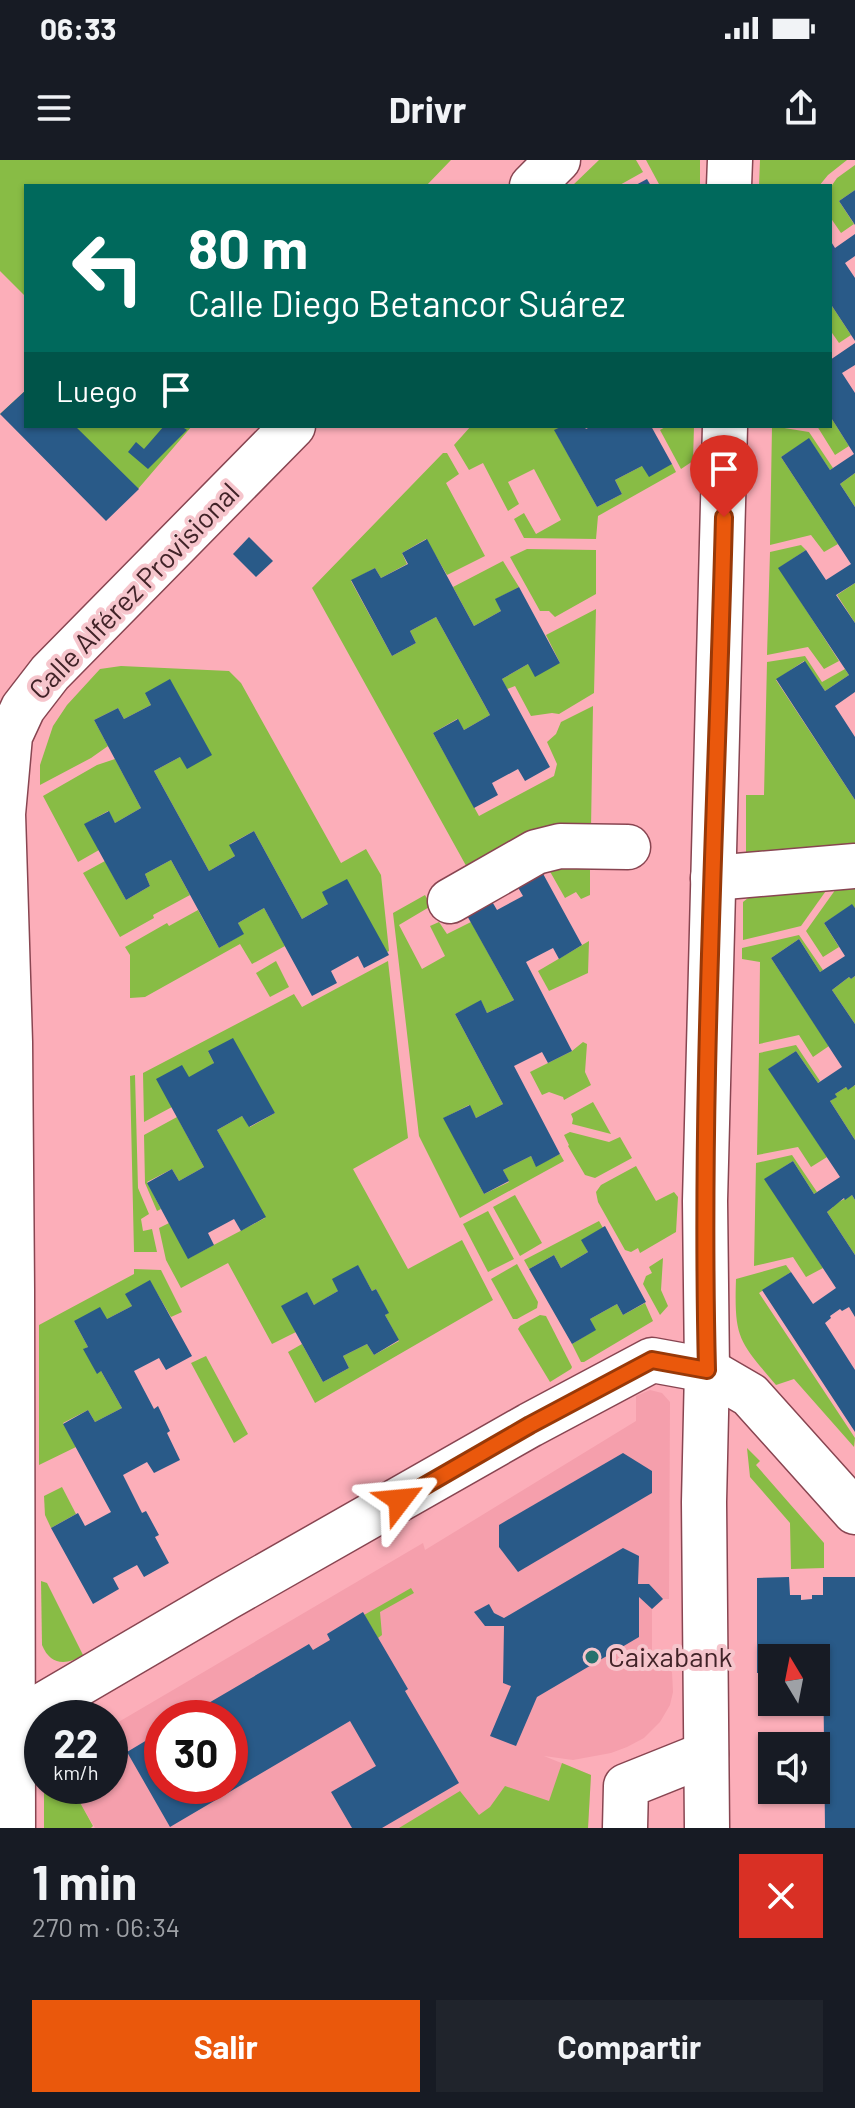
<!DOCTYPE html>
<html lang="es">
<meta charset="utf-8">
<style>
body{margin:0;font-family:Barlow,sans-serif;background:#20242c;color:#f1f3f6;height:100vh;display:flex;flex-direction:column;font-size:30px;white-space:nowrap}
*{box-sizing:border-box;margin:0}
p{font-size:26px;color:#9ea1a6}
.icon{flex:none;width:44px;height:44px;fill:none;stroke:currentColor;stroke-width:2;stroke-linecap:round;stroke-linejoin:round}
.map{position:relative;height:1668px;overflow:hidden}
.panel{display:flex;flex-direction:column;background:#171b24;flex:1}
.panel>*{flex:none}
.banner{position:absolute;left:24px;top:24px;width:808px;height:244px;border-radius:0px;box-shadow:0 2px 6px #0004;background:#00695c;color:#fff;overflow:hidden}
.needle{width:52px;rotate:350deg}
.fabs{position:absolute;left:758px;top:1484px;display:grid;gap:16px}
.fabs a{display:grid;place-items:center;width:72px;height:72px;border-radius:0px;background:#171b24;box-shadow:0 2px 6px #0004;font-size:40px}
.speed{position:absolute;left:24px;top:1540px;display:flex;gap:16px;font-size:40px;font-weight:700;text-align:center}
.speed>*{display:grid;place-content:center;width:104px;height:104px;border-radius:50%;background:#171b24;box-shadow:0 2px 6px #0004;line-height:1}
.speed small{font-size:20px;font-weight:400}
.speed .limit{border:12px solid #d22;background:#fff;color:#111}
.pin{position:absolute;display:grid;place-items:center;width:68px;height:68px;color:#fff;margin:-82px -34px;border-radius:50% 50% 50% 0;rotate:-45deg;box-shadow:0 0 8px #0007}
.pin .icon{rotate:45deg}
.me{position:absolute;width:88px;margin:-44px;rotate:61deg;stroke-linejoin:round;filter:drop-shadow(0 0 6px #0008)}
.turn{display:flex;align-items:center;gap:28px;height:168px;padding:0 32px;font-size:36px}
.turn .icon{width:104px;height:104px;stroke-width:2.5}
.turn b{display:block;font-size:56px;line-height:68px}
.then{display:flex;align-items:center;height:76px;padding:0 32px;background:#0003;gap:16px;font-size:30px}
.round{display:grid;place-items:center;flex:none;width:84px;height:84px;border-radius:0px;background:#20242c}
.overview{display:flex;align-items:center;justify-content:space-between;height:136px;padding:0 32px}
h1{font-size:48px;font-weight:700;line-height:60px}
.primary-button{display:flex;gap:16px;margin-top:auto;padding:16px 32px}
.primary-button a{flex:1;height:92px;border-radius:0px;background:#ea580c;color:#fff;font-size:32px;font-weight:700;line-height:92px;text-align:center}
.primary-button a+a{background:#20242c;color:#f1f3f6}
.status{display:flex;justify-content:space-between;align-items:center;height:56px;padding:0 40px;background:#171b24;direction:ltr}
.status svg{height:22px;fill:currentColor}
header{display:flex;justify-content:space-between;align-items:center;height:104px;padding:0 32px;background:#171b24;font-size:36px;font-weight:700}
.map>svg:first-child{display:block}
.built{fill:#f59fac;fill-rule:evenodd}
.green{fill:#88bc45}
.building{fill:#295a88}
.lines{fill:none;stroke-linecap:round;stroke-linejoin:round}
.minor-casing{stroke:#884551;stroke-width:47}
.minor{stroke:#fff;stroke-width:44}
.route-casing{stroke:#983908;stroke-width:20}
.route{stroke:#ea580c;stroke-width:14}
.poi-dot{fill:#27716d;stroke:#f6c5cc;stroke-width:3}
.labels{text-anchor:middle;stroke-width:8;stroke-linejoin:round;paint-order:stroke}
.street-label{font-size:28px;fill:#412328;stroke:#f6c5cc}
.poi-label{font-size:28px;fill:#412328;stroke:#f6c5cc;text-anchor:start}
</style>
<div class="status"><b>06:33</b><svg viewBox="0 0 49 12"><path d="M0 12V9h3v3zM5 12V6h3v6zM10 12V3h3v9zM15 12V0h3v12zM26 1h20v11H26zM47 4h2v5h-2z"/></svg></div>
<header><svg class="icon" aria-label="menu" viewBox="0 0 24 24"><path d="M4 6h16M4 12h16M4 18h16"/></svg>Drivr<svg class="icon" aria-label="share" viewBox="0 0 24 24"><path d="M12 15V3M7 8l5-5 5 5M5 13v7h14v-7"/></svg></header>
<div class="map">
<svg width="855" height="1668" viewBox="0 0 855 1668">
<rect width="100%" height="100%" fill="#fcaeb9"/>
<!-- built -->
<path class="built" d="M650,1230L662,1233L670,1242L669,1439H663L652,1449V1494L662,1507L668,1508L672,1512L673,1532L670,1545L660,1562L644,1578L627,1587L611,1593L573,1600L544,1596L591,1615L588,1668H95L71,1627L110,1626V1567L423,1383L425,1390L636,1261V1236ZM162,1558H230V1626H162Z"/>
<!-- green -->
<g class="green">
<polygon points="0,0 451,0 426,26 26,26 26,137 0,111"/>
<polygon points="599,0 636,0 643,12 618,26 572,26"/>
<polygon points="646,0 700,0 700,26 660,26"/>
<polygon points="760,0 847,0 828,15 819,26 759,26"/>
<polygon points="855,5 855,30 839,41 854,64 841,73 830,57 830,28 837,18"/>
<polygon points="830,143 851,175 839,183 830,170"/>
<polygon points="26,230 26,266 192,266 138,329 0,254"/>
<polygon points="830,256 849,286 835,295 817,266 830,266"/>
<polygon points="471,266 563,266 555,271 597,347 622,334 615,320 642,306 672,304 676,312 598,356 596,379 524,378 514,359 524,353 536,374 561,360 534,309 508,322 519,344 508,351 483,303 469,310 454,285"/>
<polygon points="667,266 694,266 693,301 681,309 660,270"/>
<polygon points="772,266 809,272 833,308 830,310 809,279 781,297 838,384 824,392 811,375 770,385"/>
<polygon points="443,293 447,293 459,314 446,323 485,396 447,415 426,379 402,393 407,404 381,418 375,408 351,421 392,496 416,483 410,471 436,457 490,555 464,570 457,559 433,573 479,656 554,616 557,604 547,582 556,574 561,562 593,546 591,669 469,711 312,428"/>
<polygon points="855,313 855,347 840,324"/>
<polygon points="801,385 806,390 779,408 839,501 824,509 808,487 767,495 770,392"/>
<polygon points="527,389 596,390 596,434 555,457 549,451 540,451 510,397"/>
<polygon points="503,401 519,427 496,439 501,451 474,466 453,427"/>
<polygon points="855,423 855,463 837,435"/>
<polygon points="596,449 594,533 559,554 552,553 531,556 515,526 507,529 502,519 528,504 560,503 546,475"/>
<polygon points="805,496 822,522 845,509 849,515 825,531 804,501 776,520 855,640 855,683 746,694 746,635 764,635 767,502"/>
<polygon points="121,506 229,511 241,523 341,703 366,689 381,715 389,791 387,792 328,744 302,759 254,671 230,684 235,696 209,711 154,611 180,597 145,533 151,545 124,559 118,548 94,560 108,586 91,598 40,625 40,605 53,566 67,545 100,509"/>
<polygon points="115,599 141,648 115,663 108,651 85,664 99,690 78,702 43,636 97,605"/>
<polygon points="171,700 190,735 153,755 154,758 120,777 83,713 105,701 126,740 150,726 145,714"/>
<polygon points="548,708 590,708 590,735 581,739 576,732 565,738"/>
<polygon points="838,726 855,727 855,748 852,745 824,763 839,787 823,797 806,771"/>
<polygon points="828,728 801,766 743,780 743,742 748,738"/>
<polygon points="425,735 431,746 399,765 422,809 445,796 430,766 439,762 447,774 471,762 514,840 487,853 481,841 455,854 503,944 476,958 469,945 444,958 484,1034 509,1022 503,1010 531,996 536,1006 560,994 564,1001 460,1058 419,976 393,753"/>
<polygon points="264,748 285,786 252,804 240,784 145,837 130,838 130,795 125,787 167,763 169,766 198,750 219,788 243,774 238,763"/>
<polygon points="799,775 823,810 820,812 799,779 771,798 829,886 813,897 799,875 759,884 760,802 742,799 742,788"/>
<polygon points="589,781 588,813 549,831 538,811"/>
<polygon points="276,801 289,827 270,837 256,813"/>
<polygon points="388,801 408,978 353,1009 408,1109 462,1080 493,1140 315,1243 288,1192 302,1184 323,1222 349,1208 343,1196 367,1184 374,1195 399,1181 385,1155 388,1153 376,1129 372,1131 358,1106 338,1131 314,1145 307,1133 296,1172 272,1184 228,1103 181,1128 166,1100 159,1068 169,1063 189,1098 265,1058 217,970 242,956 250,967 275,953 208,891 214,903 172,947 144,962 143,913 294,834 302,847"/>
<polygon points="855,816 855,864 832,830 849,817 851,819"/>
<polygon points="583,882 587,884 585,912 591,925 564,940 563,937 549,932 542,935 530,912 572,891"/>
<polygon points="796,885 820,921 818,923 796,891 769,909 827,997 811,1007 798,987 757,995 759,893"/>
<polygon points="135,915 138,1028 149,1054 141,1059 143,1071 152,1069 157,1092 134,1092 130,916"/>
<polygon points="854,925 855,926 855,980 830,941 836,937 835,934 846,927 848,929"/>
<polygon points="593,942 611,974 572,964 573,959 571,954"/>
<polygon points="177,957 204,1007 179,1021 172,1009 147,1022 161,1049 157,1051 145,1023 144,975"/>
<polygon points="570,972 609,982 620,977 632,998 595,1018 585,1015 568,986 569,985 564,975"/>
<polygon points="792,995 817,1032 814,1034 793,1001 765,1019 823,1108 806,1117 793,1097 754,1106 756,1003"/>
<polygon points="636,1006 656,1041 674,1032 678,1037 676,1072 640,1093 638,1088 631,1092 625,1090 598,1042 596,1032 601,1025"/>
<polygon points="515,1035 542,1083 520,1096 493,1047"/>
<polygon points="852,1035 855,1040 855,1095 827,1052 833,1047 833,1045"/>
<polygon points="488,1051 514,1099 488,1112 463,1064"/>
<polygon points="599,1061 603,1068 582,1080 588,1092 561,1108 554,1095 529,1109 524,1100"/>
<polygon points="663,1098 661,1130 668,1146 660,1155 643,1124 646,1116 652,1113 649,1107"/>
<polygon points="517,1104 538,1142 537,1148 517,1159 513,1159 491,1119"/>
<path d="M786,1105L791,1112L759,1133L855,1278L854,1287L794,1219L776,1225C739,1181 734,1179 736,1119Z"/>
<polygon points="134,1109 161,1110 182,1152 171,1157 150,1121 126,1134 132,1146 107,1159 74,1161 88,1187 84,1189 101,1211 122,1248 95,1262 88,1250 63,1263 76,1287 39,1305 39,1165 134,1114"/>
<polygon points="645,1143 653,1161 584,1202 581,1202 572,1184 595,1170 590,1159 617,1144 623,1155"/>
<polygon points="540,1155 546,1156 572,1207 571,1209 550,1222 518,1169 520,1166"/>
<polygon points="206,1196 248,1274 234,1283 191,1203"/>
<polygon points="747,1288 760,1301 756,1305 824,1383 824,1408 791,1409 790,1363 750,1317"/>
<polygon points="62,1327 76,1354 51,1368 45,1355 44,1336"/>
<path d="M41,1421L47,1423L83,1495C66,1506 50,1505 42,1485Z"/>
<polygon points="411,1428 414,1433 380,1452 382,1475 378,1478 364,1455"/>
<polygon points="562,1603 591,1615 588,1668 399,1668 460,1631 479,1655 490,1647 505,1626 549,1641"/>
<polygon points="44,1626 74,1626 72,1628 93,1666 91,1668 44,1668"/>
</g>
<!-- building -->
<g class="building">
<polygon points="647,19 651,26 634,26"/>
<polygon points="855,30 855,65 839,41"/>
<polygon points="855,74 855,96 845,103 855,118 855,181 830,143 830,80 835,88"/>
<polygon points="855,183 855,205 842,213 855,233 855,313 840,324 855,347 855,423 836,435 855,463 855,532 835,546 855,577 855,640 776,519 805,501 825,531 849,515 778,408 806,390 826,420 851,404 781,297 809,278 830,310 854,294 830,256 830,200"/>
<polygon points="26,230 26,266 75,266 139,329 106,361 0,254"/>
<polygon points="164,266 181,266 187,270 148,309 128,292 136,282 144,289"/>
<polygon points="563,266 584,266 586,269 592,266 651,266 672,304 649,317 642,306 615,320 622,334 597,347 554,270"/>
<polygon points="249,377 273,401 256,417 233,394"/>
<polygon points="427,379 474,466 501,451 495,439 519,427 560,503 535,517 528,504 502,519 550,607 525,621 518,609 492,623 498,635 474,648 433,573 458,559 464,570 490,555 484,544 436,457 410,471 416,483 392,496 351,420 375,408 381,418 408,404 402,393"/>
<polygon points="170,519 212,595 187,609 180,597 154,611 209,711 235,696 229,685 254,671 302,759 328,744 322,732 347,719 389,795 364,808 358,796 331,811 337,823 312,836 264,748 238,763 244,774 219,788 171,700 145,714 150,726 126,740 84,664 109,651 115,663 141,648 94,560 118,548 124,559 151,545 145,533"/>
<polygon points="541,710 582,785 559,799 553,788 526,802 572,891 548,903 542,892 514,906 560,994 536,1007 531,996 503,1010 509,1021 484,1034 443,958 470,945 476,958 503,944 455,854 481,840 487,853 514,840 465,752 490,738 497,750 523,736 516,724"/>
<polygon points="852,744 855,748 855,816 851,819 849,817 832,830 855,864 855,925 848,930 846,927 835,934 837,937 830,941 855,980 855,1040 852,1035 845,1040 844,1038 827,1052 855,1095 855,1157 849,1147 842,1151 840,1149 830,1156 831,1158 825,1163 855,1210 855,1272 762,1130 791,1112 813,1144 836,1128 764,1019 793,1001 814,1034 840,1017 768,909 796,891 818,923 842,907 771,798 799,779 820,812 845,796 824,763"/>
<polygon points="233,878 275,953 249,967 242,956 217,970 266,1057 241,1071 234,1059 208,1073 214,1085 188,1099 147,1023 172,1009 179,1021 204,1007 156,919 182,905 189,917 214,903 208,891"/>
<polygon points="605,1066 646,1142 623,1155 617,1144 590,1159 596,1170 572,1184 529,1109 554,1095 561,1108 588,1092 581,1080"/>
<polygon points="358,1105 372,1131 376,1129 389,1153 385,1155 399,1180 374,1195 367,1184 343,1196 349,1208 323,1222 281,1146 307,1132 314,1145 317,1143 338,1131 332,1119"/>
<polygon points="150,1120 192,1196 166,1210 159,1198 134,1211 154,1249 158,1246 170,1271 167,1273 180,1300 154,1313 147,1302 123,1315 142,1353 146,1351 159,1375 155,1377 169,1403 144,1417 137,1405 113,1418 119,1429 93,1444 51,1368 78,1353 85,1366 111,1352 63,1264 88,1250 95,1262 122,1248 101,1211 97,1214 83,1189 88,1187 74,1161 100,1147 107,1159 132,1146 125,1134"/>
<polygon points="623,1293 652,1311 652,1333 518,1412 499,1387 499,1365"/>
<polygon points="623,1388 639,1396 638,1424 649,1424 663,1439 652,1449 639,1437 639,1477 537,1537 516,1586 490,1576 511,1526 503,1523 504,1466 485,1466 474,1452 489,1444 494,1453 504,1458"/>
<polygon points="789,1417 790,1435 801,1435 801,1440 812,1439 812,1435 823,1435 823,1417 855,1417 855,1668 825,1668 823,1495 812,1495 812,1484 801,1484 801,1495 790,1495 790,1498 772,1498 772,1513 757,1513 757,1418"/>
<polygon points="363,1452 408,1529 405,1531 459,1623 382,1668 352,1668 331,1632 376,1606 350,1561 170,1667 127,1592 162,1571 162,1626 230,1626 230,1558 183,1558 309,1484 313,1490 330,1480 327,1474"/>
<polygon points="74,1626 90,1626 92,1629 77,1637 71,1627"/>
</g>
<g class="lines">
<defs>
<g id="minor">
<polyline points="532,26 558,0"/>
<polyline points="729,26 730,0"/>
<polyline points="713,718 855,706"/>
<polyline points="450,741 536,692 560,686 628,687"/>
<polyline points="14,1562 226,1438 530,1265 652,1200 707,1210 750,1235 855,1352"/>
<polyline points="13,1668 12,1129 10,882 3,654 10,576 23,548 50,513 293,266"/>
<polyline points="625,1668 626,1626 706,1594"/>
<polyline points="707,1668 704,1342 707,1210 705,1041 725,266"/>
</g>
</defs>
<!-- minor casing -->
<use href="#minor" class="minor-casing"/>
<!-- minor -->
<use href="#minor" class="minor"/>
</g>
<g class="lines">
<defs>
<path id="route" d="M400,1340L530,1265L652,1200L707,1210C700,926 717,641 724,357"/>
</defs>
<!-- route casing -->
<use href="#route" class="route-casing"/>
<!-- route -->
<use href="#route" class="route"/>
</g>
<!-- markers -->
<circle class="poi-dot" cx="592" cy="1497" r="8"/>
<g class="labels">
<!-- street labels -->
<g class="street-label">
<text transform="translate(134 431) rotate(-46)" y="10">Calle Alférez Provisional</text>
</g>
<!-- poi labels -->
<g class="poi-label">
<text x="608" y="1507">Caixabank</text>
</g>
</g>
</svg>
<div class="fabs">
<a><svg class="needle" viewBox="-14 -14 28 28"><path d="M0-13l5 13h-10z" fill="#e53935"/><path d="M0 13l5-13h-10z" fill="#9ea1a6"/></svg></a>
<a><svg class="icon" aria-label="sound" viewBox="0 0 24 24"><path d="M4 9h4l5-4v14l-5-4H4zM17 9q2 3 0 6"/></svg></a>
</div>
<div class="speed"><div>22<small>km/h</small></div><div class="limit">30</div></div>
<div class="pin" style="left:724px;top:357px;background:#d93025"><svg class="icon" aria-label="arrive" viewBox="0 0 24 24"><path d="M6 21V4h12l-3 4 3 4H6"/></svg></div>
<svg class="me" style="left:400px;top:1340px" viewBox="-20 -20 40 40"><path d="M0-17L14 15 0 8-14 15z" fill="#ea580c" stroke="#fff" stroke-width="4"/></svg>
<div class="banner">
<div class="turn"><svg class="icon" aria-label="left" viewBox="0 0 24 24"><path d="M17 20v-9H6M10 6l-5 5 5 5"/></svg><div><b>80 m</b>Calle Diego Betancor Suárez</div></div>
<div class="then">Luego<svg class="icon" aria-label="arrive" viewBox="0 0 24 24"><path d="M6 21V4h12l-3 4 3 4H6"/></svg></div>
</div>
</div>
<section class="panel">
<div class="overview"><div><h1>1 min</h1><p>270 m · 06:34</p></div><a class="round" style="background:#d93025;color:#fff"><svg class="icon" aria-label="close" viewBox="0 0 24 24"><path d="M6 6l12 12M18 6L6 18"/></svg></a></div>
<div class="primary-button"><a>Salir</a><a>Compartir</a></div>
</section>
